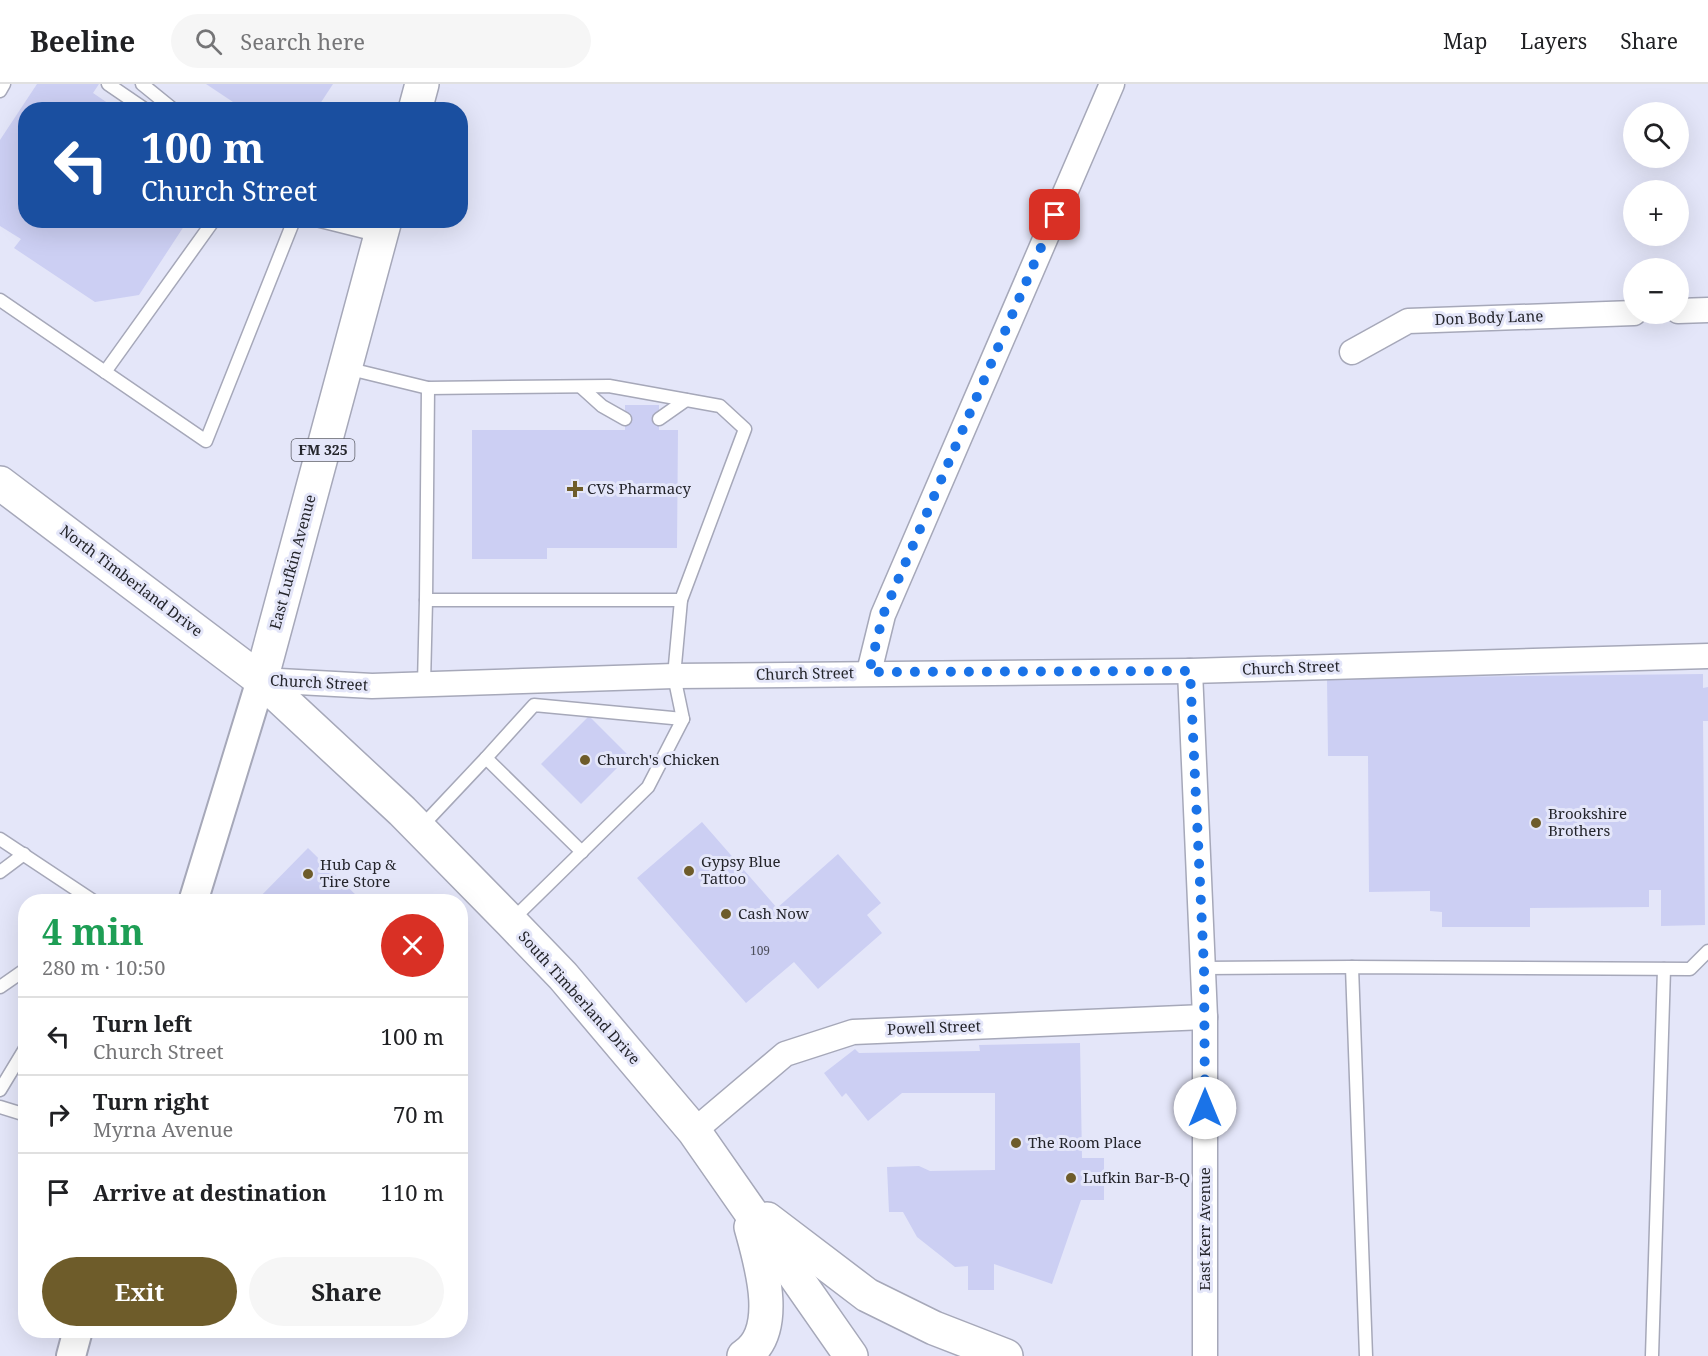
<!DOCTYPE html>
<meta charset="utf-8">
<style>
body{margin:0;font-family:"Noto Serif",serif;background:#f6f6f6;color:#202124;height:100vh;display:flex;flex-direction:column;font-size:22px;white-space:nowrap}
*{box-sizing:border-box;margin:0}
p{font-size:20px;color:#757577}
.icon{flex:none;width:33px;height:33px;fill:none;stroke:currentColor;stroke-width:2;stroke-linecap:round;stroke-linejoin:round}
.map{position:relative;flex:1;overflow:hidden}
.side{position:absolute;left:18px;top:810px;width:450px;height:444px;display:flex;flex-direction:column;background:#fff;border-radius:24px;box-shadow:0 6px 24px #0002}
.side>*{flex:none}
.hud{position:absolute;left:18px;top:18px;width:450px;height:126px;border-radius:24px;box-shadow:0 6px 24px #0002;background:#1a4fa0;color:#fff;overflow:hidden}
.buttons{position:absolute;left:1623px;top:18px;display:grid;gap:12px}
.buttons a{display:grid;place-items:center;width:66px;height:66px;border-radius:50%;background:#fff;box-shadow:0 6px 24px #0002;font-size:30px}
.pin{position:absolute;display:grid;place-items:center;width:51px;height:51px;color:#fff;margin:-26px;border-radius:12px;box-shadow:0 3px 9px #0006}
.me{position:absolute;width:66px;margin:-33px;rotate:0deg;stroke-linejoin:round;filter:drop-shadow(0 0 4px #0008)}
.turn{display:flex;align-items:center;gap:21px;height:126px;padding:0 24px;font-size:27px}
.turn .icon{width:78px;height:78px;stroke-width:2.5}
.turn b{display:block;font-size:42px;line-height:51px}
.round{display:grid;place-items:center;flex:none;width:63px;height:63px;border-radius:32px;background:#f6f6f6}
.summary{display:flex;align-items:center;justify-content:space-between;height:102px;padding:0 24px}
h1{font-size:36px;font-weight:700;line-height:45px;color:#1e9e55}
.primary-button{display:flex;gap:12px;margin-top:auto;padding:12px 24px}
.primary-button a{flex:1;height:69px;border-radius:36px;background:#6e5c2a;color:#fff;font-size:24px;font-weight:700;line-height:69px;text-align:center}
.primary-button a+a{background:#f6f6f6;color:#202124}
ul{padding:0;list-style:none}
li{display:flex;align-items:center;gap:18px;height:78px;padding:0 24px;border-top:2px solid #e0e0e0}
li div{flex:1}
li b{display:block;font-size:22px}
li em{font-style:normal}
header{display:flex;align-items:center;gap:36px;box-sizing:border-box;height:84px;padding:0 30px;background:#fff;border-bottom:2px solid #e0e0e0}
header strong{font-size:28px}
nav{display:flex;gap:33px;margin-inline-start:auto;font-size:21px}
.search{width:420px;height:54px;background:#f6f6f6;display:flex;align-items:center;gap:15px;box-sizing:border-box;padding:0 21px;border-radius:33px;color:#757577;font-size:22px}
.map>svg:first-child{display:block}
.building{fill:#cccff3}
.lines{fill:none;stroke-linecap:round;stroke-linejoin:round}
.service-casing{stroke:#a6a8b9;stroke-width:15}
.minor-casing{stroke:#a6a8b9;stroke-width:27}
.tertiary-casing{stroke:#a6a8b9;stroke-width:32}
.primary-casing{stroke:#a6a8b9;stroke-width:36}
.service{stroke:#fff;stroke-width:12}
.minor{stroke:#fff;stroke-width:24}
.tertiary{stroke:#fff;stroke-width:28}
.primary{stroke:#fff;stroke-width:33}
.route{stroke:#1a73e8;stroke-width:10;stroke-dasharray:0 18}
.poi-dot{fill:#6e5c2a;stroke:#e4e6f9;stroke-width:2}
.labels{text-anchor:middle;stroke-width:6;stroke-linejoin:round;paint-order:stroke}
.number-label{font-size:12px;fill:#4e505d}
.shield{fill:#e4e6f9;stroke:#5e5f69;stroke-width:1.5}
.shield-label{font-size:14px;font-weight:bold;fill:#24252b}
.street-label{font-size:15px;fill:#24252b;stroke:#e4e6f9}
.poi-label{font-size:15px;fill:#24252b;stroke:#e4e6f9;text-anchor:start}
</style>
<header>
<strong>Beeline</strong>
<div class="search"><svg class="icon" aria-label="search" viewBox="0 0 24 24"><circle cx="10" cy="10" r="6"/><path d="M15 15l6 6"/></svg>Search here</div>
<nav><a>Map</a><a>Layers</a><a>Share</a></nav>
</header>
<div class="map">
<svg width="1708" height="1272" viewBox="0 0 1708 1272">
<rect width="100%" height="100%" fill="#e4e6f9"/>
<!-- building -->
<g class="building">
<polygon points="37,0 99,0 93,9 118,26 26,26 26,136 188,136 139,211 95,218 14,164 21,155 0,142 0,56"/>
<polygon points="206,0 333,0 316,26 245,26"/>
<polygon points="625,321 659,321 659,346 678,346 677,464 547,464 547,475 472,475 472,346 625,346"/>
<polygon points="1703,590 1703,604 1708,603 1708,637 1703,637 1705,841 1661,842 1661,806 1649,806 1649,823 1530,824 1530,843 1442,843 1442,828 1430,827 1430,807 1369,808 1368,672 1328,672 1327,594"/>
<polygon points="589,632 629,672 581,720 541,680"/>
<polygon points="702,738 777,824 838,770 881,819 867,831 882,849 818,905 794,878 746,919 637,794"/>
<polygon points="308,764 363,818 255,818"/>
<polygon points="1080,959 1082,1074 1104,1074 1104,1116 1081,1116 1052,1200 994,1180 994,1206 968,1206 968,1182 955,1183 917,1153 903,1128 889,1128 887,1083 919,1082 930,1087 995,1086 995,1009 902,1009 868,1037 846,1009 842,1013 824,989 855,965 859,969 980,967 979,961"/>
</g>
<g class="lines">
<defs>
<g id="service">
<polyline points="108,0 146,26"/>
<polyline points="142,0 174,26"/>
<polyline points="0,7 4,0"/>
<polyline points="316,136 380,152"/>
<polyline points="0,216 206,357 294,136"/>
<polyline points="346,284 428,304 609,302 720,322 745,345 681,516 426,516 424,600"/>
<polyline points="105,288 214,136"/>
<polyline points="581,303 602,322 625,335"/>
<polyline points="659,335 686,316"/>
<polyline points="426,516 428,304"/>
<polyline points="486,674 534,621 683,635"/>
<polyline points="421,743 486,674 582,768"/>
<polyline points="0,755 95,818"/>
<polyline points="0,788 24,770"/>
<polyline points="511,837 648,703 683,635 674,592 681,516"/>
<polyline points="1204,884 1352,883"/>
<polyline points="0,903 26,885"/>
<polyline points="0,1006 26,963"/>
<polyline points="0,1023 26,1031"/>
<polyline points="1366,1272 1352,883 1690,885 1708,867"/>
<polyline points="1652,1272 1664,885"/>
</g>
<g id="minor">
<polyline points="1678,227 1708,226"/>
<polyline points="1352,268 1408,237 1634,229"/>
<polyline points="1190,587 1205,933 1205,1272"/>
<polyline points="869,588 883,531 1112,0"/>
<polyline points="261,596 372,602 674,592 1190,587 1708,572"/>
<polyline points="694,1047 785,970 853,948 1205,933"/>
</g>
<g id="tertiary">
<polyline points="193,818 261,596"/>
<polyline points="71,1272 78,1246"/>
</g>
<g id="primary">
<polyline points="415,26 422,0"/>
<polyline points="0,399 261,596 402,727 511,838 563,892 694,1047 851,1272"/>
<polyline points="261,596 385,136"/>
<polyline points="767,1135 867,1211 934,1244 1006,1272"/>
<path d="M744,1272C783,1248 760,1176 751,1143"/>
</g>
</defs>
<!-- service casing -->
<use href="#service" class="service-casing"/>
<!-- minor casing -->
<use href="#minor" class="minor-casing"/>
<!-- tertiary casing -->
<use href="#tertiary" class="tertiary-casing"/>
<!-- primary casing -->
<use href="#primary" class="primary-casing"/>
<!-- service -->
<use href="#service" class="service"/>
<!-- minor -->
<use href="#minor" class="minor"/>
<!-- tertiary -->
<use href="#tertiary" class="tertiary"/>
<!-- primary -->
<use href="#primary" class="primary"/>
</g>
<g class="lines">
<!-- route -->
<polyline class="route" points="1055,131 883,531 869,588 1190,587 1204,884 1205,1024"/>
</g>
<!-- markers -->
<g class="poi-dot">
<path d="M572 396h6v6h6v6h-6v6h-6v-6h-6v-6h6z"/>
<circle cx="585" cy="676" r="6"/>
<circle cx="1536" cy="739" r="6"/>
<circle cx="689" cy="787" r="6"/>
<circle cx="308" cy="790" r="6"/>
<circle cx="726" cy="830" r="6"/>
<circle cx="1016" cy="1059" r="6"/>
<circle cx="1071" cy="1094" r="6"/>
</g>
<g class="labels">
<!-- number labels -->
<g class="number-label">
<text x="760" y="871">109</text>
</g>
<!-- shield labels -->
<rect class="shield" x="291.5" y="355" width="63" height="22" rx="4.5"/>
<g class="shield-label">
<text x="323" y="371">FM 325</text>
</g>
<!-- street labels -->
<g class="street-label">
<text transform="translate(1489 234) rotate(-2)" y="5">Don Body Lane</text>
<text transform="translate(293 478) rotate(-75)" y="5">East Lufkin Avenue</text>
<text transform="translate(131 497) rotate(37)" y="5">North Timberland Drive</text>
<text transform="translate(1291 584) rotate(-2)" y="5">Church Street</text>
<text transform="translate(805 590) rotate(-1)" y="5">Church Street</text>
<text transform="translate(319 599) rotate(3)" y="5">Church Street</text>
<text transform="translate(579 914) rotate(48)" y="5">South Timberland Drive</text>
<text transform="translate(934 944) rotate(-2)" y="5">Powell Street</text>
<text transform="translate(1205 1145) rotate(-90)" y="5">East Kerr Avenue</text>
</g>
<!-- poi labels -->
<g class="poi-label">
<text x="587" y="410">CVS Pharmacy</text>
<text x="597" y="681">Church's Chicken</text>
<text x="1548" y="735">Brookshire<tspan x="1548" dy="17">Brothers</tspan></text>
<text x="701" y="783">Gypsy Blue<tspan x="701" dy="17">Tattoo</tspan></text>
<text x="320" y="786">Hub Cap &amp;<tspan x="320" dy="17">Tire Store</tspan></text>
<text x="738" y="835">Cash Now</text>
<text x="1028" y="1064">The Room Place</text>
<text x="1083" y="1099">Lufkin Bar-B-Q</text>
</g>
</g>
</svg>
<div class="buttons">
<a><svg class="icon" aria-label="search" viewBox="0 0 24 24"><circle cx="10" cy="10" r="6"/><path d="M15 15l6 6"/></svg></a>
<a>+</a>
<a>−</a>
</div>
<div class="pin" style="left:1055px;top:131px;background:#d93025"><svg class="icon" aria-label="arrive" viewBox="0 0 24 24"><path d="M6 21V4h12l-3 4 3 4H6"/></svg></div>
<svg class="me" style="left:1205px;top:1024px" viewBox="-20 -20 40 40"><circle r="19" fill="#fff"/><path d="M0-13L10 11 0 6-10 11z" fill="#1a73e8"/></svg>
<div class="hud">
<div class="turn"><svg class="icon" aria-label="left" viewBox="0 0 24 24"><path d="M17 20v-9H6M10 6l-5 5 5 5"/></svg><div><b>100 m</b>Church Street</div></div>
</div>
<section class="side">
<div class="summary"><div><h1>4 min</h1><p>280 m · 10:50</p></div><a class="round" style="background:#d93025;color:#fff"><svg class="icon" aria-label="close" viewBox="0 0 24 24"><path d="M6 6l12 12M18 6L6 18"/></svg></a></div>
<ul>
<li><svg class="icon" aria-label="left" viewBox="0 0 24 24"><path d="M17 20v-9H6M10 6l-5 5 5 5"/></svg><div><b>Turn left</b><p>Church Street</p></div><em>100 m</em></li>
<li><svg class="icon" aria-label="right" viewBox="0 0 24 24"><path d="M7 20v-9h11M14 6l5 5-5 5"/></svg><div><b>Turn right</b><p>Myrna Avenue</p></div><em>70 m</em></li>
<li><svg class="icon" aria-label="arrive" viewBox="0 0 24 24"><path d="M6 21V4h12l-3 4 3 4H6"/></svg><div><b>Arrive at destination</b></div><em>110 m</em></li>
</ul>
<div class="primary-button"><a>Exit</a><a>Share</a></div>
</section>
</div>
